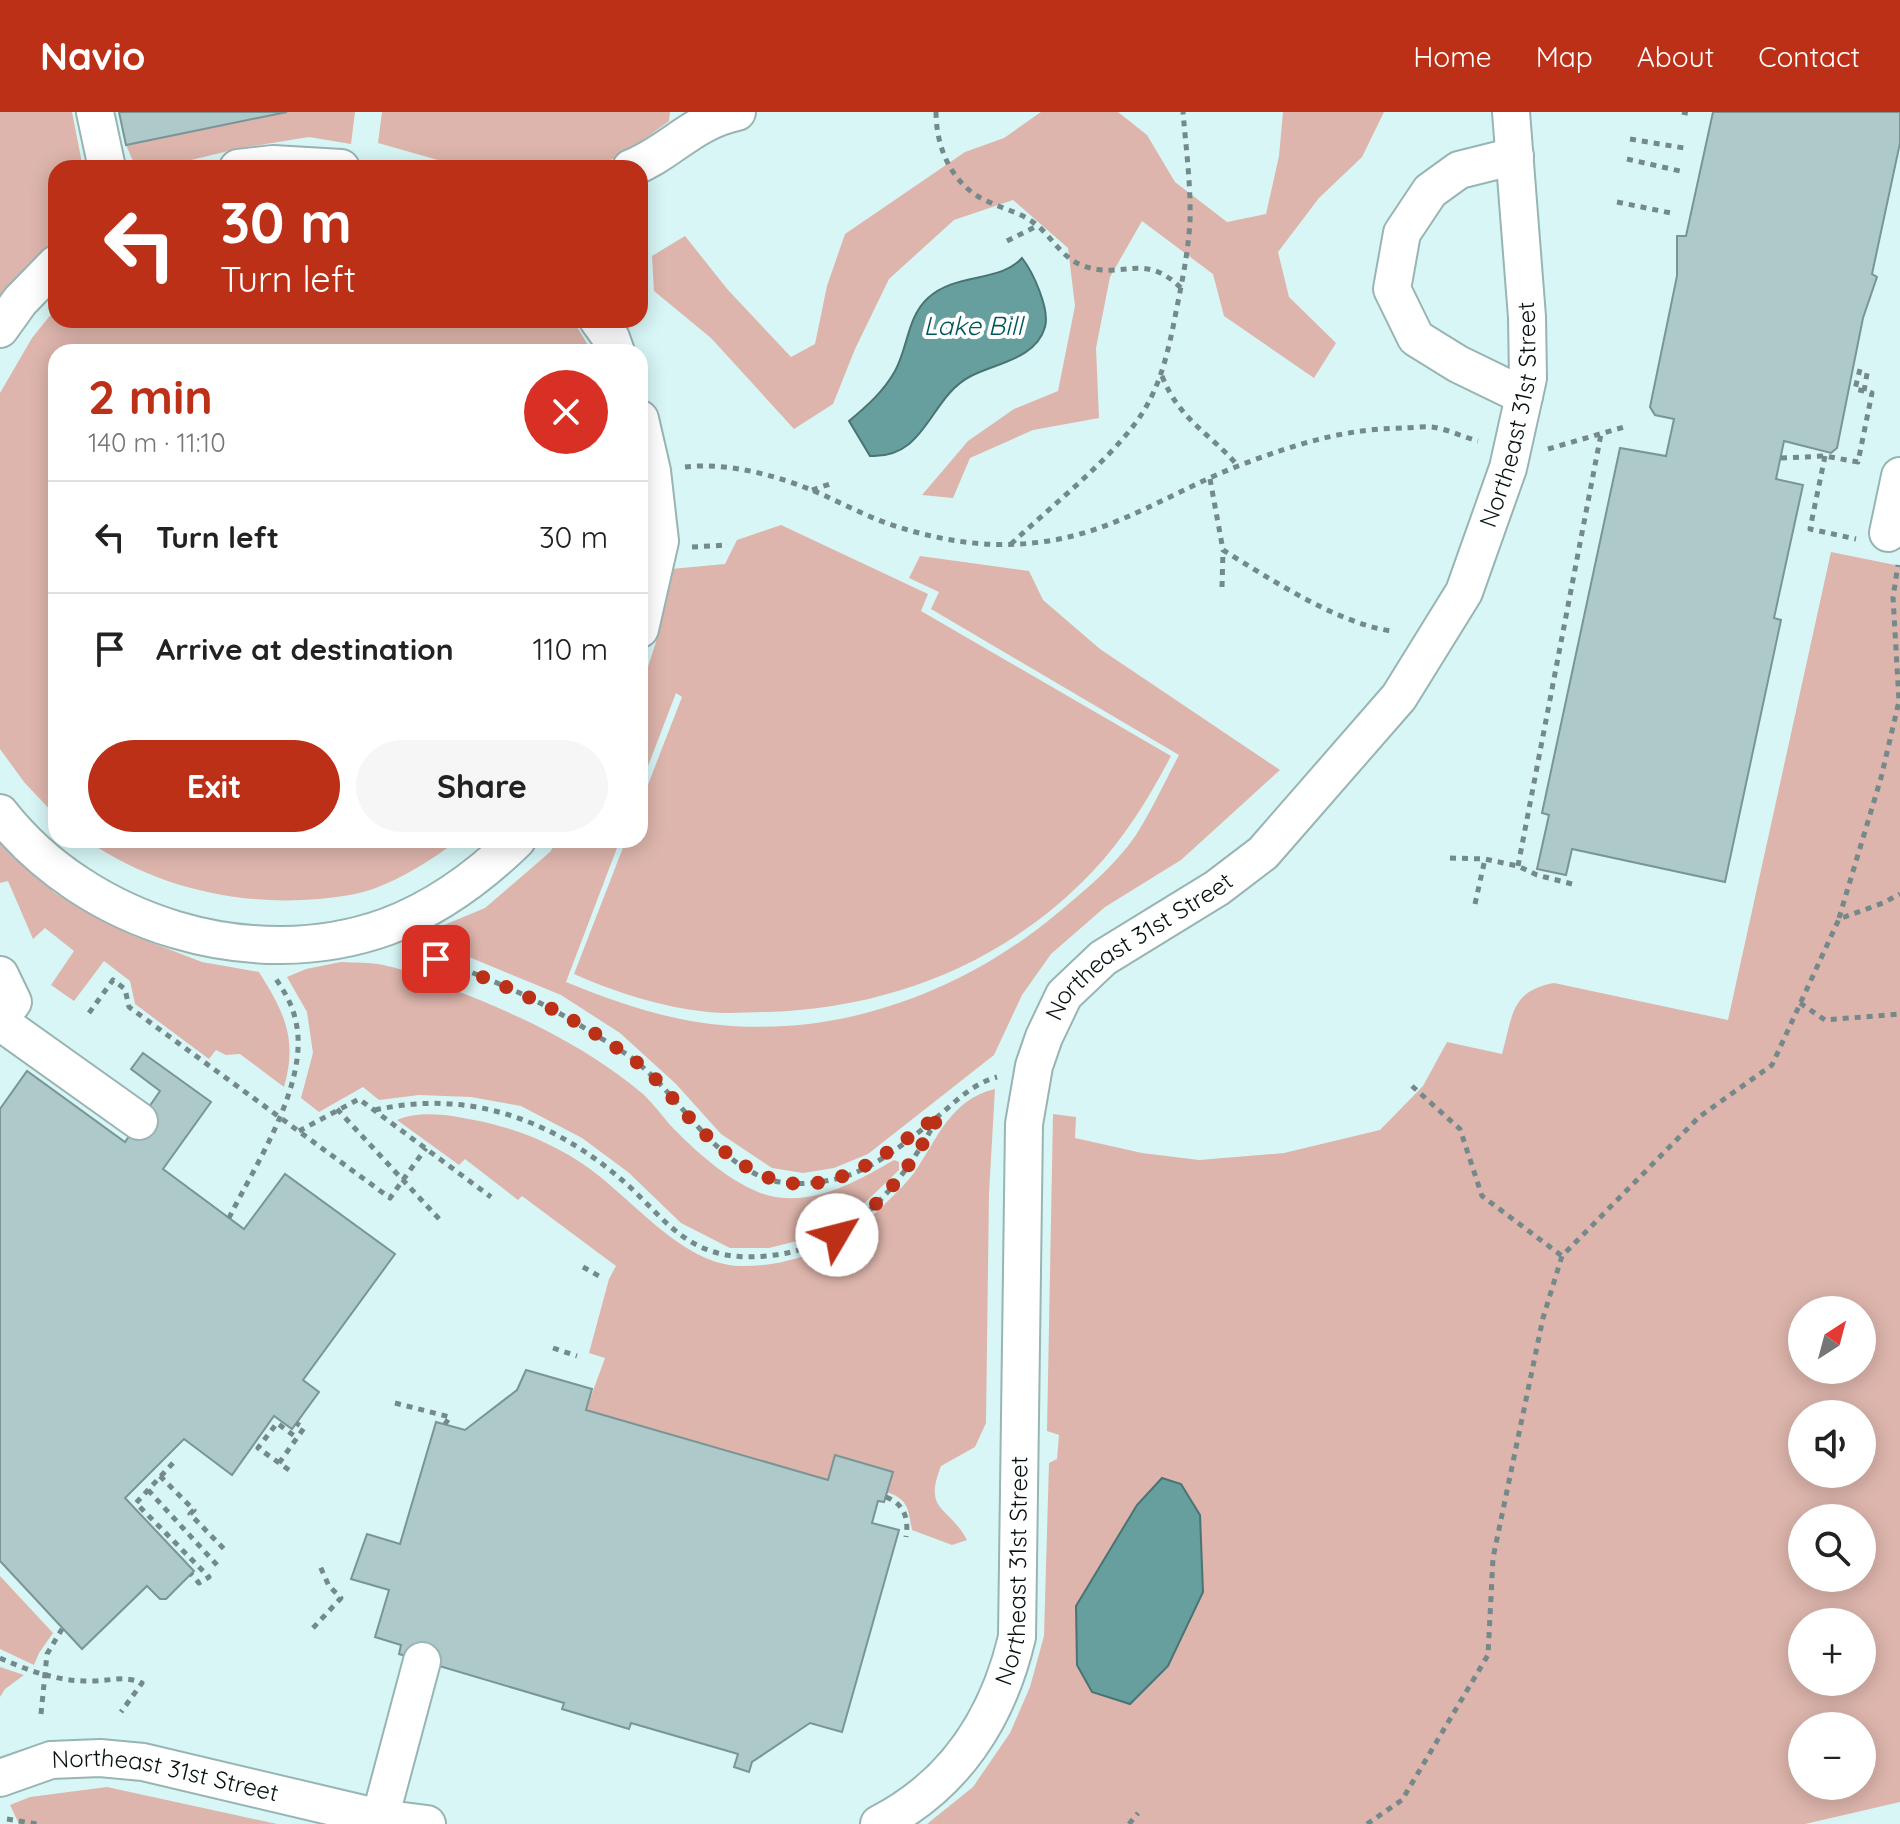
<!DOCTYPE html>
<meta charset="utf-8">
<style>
body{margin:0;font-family:Quicksand,sans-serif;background:#f6f6f6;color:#222;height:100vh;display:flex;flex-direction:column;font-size:30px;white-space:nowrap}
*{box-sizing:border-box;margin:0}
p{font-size:26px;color:#767676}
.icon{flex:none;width:44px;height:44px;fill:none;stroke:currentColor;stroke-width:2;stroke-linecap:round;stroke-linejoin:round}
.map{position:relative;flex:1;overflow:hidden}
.side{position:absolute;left:48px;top:232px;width:600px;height:504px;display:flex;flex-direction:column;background:#fff;border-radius:24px;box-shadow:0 4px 20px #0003}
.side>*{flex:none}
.top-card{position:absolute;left:48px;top:48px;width:600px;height:168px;border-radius:24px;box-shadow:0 4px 20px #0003;background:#bc3018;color:#fff;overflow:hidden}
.needle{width:52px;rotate:36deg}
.controls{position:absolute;left:1788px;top:1184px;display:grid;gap:16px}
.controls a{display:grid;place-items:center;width:88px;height:88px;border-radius:50%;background:#fff;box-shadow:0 4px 20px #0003;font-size:40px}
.pin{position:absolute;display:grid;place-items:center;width:68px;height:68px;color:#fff;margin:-34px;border-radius:16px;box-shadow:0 4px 12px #0006}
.me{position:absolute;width:88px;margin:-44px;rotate:53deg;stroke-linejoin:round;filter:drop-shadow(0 0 6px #0008)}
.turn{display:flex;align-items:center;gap:28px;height:168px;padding:0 40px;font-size:36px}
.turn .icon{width:104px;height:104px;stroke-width:2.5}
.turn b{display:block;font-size:56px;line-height:68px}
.round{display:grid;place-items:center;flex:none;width:84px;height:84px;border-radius:42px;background:#f6f6f6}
.overview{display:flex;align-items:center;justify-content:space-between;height:136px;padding:0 40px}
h1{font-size:48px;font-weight:700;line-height:60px;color:#bc3018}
.cta{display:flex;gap:16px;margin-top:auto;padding:16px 40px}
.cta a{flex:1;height:92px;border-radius:48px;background:#bc3018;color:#fff;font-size:32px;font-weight:700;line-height:92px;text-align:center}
.cta a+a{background:#f6f6f6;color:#222}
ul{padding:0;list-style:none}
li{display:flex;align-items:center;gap:24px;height:112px;padding:0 40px;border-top:2px solid #e0e0e0}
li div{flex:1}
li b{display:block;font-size:30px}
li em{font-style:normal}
header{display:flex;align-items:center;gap:48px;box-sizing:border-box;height:112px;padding:0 40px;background:#bc3018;color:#fff}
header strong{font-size:38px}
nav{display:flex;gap:44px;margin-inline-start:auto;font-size:28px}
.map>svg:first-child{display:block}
.green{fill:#ddb5ac;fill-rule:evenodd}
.water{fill:#679e9e;stroke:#4a7474;stroke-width:2}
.building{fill:#adc9c9;stroke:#7a9595;stroke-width:2}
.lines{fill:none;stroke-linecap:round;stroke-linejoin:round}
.minor-casing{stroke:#98b4b3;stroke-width:40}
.path{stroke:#748989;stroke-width:5;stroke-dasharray:6 6;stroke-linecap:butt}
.minor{stroke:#fff;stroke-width:36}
.route{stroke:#bc3018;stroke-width:14;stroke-dasharray:0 25.2}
.labels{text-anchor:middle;stroke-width:8;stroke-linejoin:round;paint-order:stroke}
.street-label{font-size:24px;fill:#081212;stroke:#fff}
.water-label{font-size:26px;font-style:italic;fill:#025859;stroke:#fff}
</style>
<header>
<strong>Navio</strong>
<nav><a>Home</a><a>Map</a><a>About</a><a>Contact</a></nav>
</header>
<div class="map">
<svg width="1900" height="1712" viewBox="0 0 1900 1712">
<rect width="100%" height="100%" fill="#d8f6f6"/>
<!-- green -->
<g class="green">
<polygon points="0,0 72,0 83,56 56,56 56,130 24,159 0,192"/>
<polygon points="287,0 355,0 351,32 309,25 241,36 191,48 172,56 136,56 126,33"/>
<polygon points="382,0 670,0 669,9 623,43 590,56 455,56 438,48 378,31"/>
<polygon points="1041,0 1118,0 1147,23 1175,70 1227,110 1266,102 1279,44 1283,0 1384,0 1362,45 1319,86 1278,140 1289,185 1336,231 1314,266 1224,204 1213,162 1142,109 1110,165 1096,236 1099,306 1033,318 970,346 953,386 922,383 968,329 1014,297 1058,279 1075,194 1068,136 1013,88 954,108 889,167 855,237 833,292 794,317 711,226 654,179 652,144 685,124 728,178 791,245 815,232 827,174 845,122 965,40 1004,26"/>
<polygon points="56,196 56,208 573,208 592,240 56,240 56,704 24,670 0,637 0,281 32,226"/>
<path d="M781,413L928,482L921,499L1171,644C1149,686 1125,725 1093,759C1007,850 892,896 768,900C749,900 728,902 708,900C661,895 617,881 574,862L626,728H640V693L682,585L676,581L640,675V579L656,530L671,457L725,452L737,428Z"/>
<path d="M1831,440L1900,454V1690L1805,1712H927L973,1675L1010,1621L1030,1575L1044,1524L1049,1351L1057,1347L1059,1323L1047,1319L1053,1002L1076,1005L1075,1026L1142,1041L1199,1048L1284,1041L1380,1018L1423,974L1447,930L1502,942C1513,904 1510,879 1554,871L1728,908ZM1802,1198H1862V1258H1802ZM1802,1302H1862V1362H1802ZM1802,1406H1862V1466H1802ZM1802,1510H1862V1570H1802ZM1802,1614H1862V1674H1802Z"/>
<path d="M920,444L1029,459L1043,488L1100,537L1280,658L1181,748L1105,795L1051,842L1022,883L994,943L868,1042L834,1056L803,1061L772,1056L721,1022L676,972L620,921L561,883L435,831L425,821L485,796L550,740L558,728H620L566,870C611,889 662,906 711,912C836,927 959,882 1054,804C1083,780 1115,754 1136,723C1152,698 1165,669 1179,643L931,497L939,480L909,466Z"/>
<path d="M86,728H458C433,747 403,766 373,777C357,783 337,785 319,787C237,794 155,775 86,728Z"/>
<path d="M0,731L55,781L127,821L202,850L259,860C284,900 298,927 284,975L240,942L226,943L216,938L209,947L135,892L130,869L104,849L74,889L51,873L74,839L45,816L33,827L8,769L0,771Z"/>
<path d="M341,850C355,851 370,850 383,853C407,858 430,868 452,877C520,903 587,935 643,982C656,994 666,1010 679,1022C701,1044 729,1068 758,1080C806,1099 854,1071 894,1048L899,1050V1058L846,1109L809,1126L769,1136H730L681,1111L628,1060L582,1026L521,994L471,985L419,983L379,988L363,975L319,1000L301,986L313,941L307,900L287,865L306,857Z"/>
<path d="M995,977L989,1081L986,1311L975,1335L941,1354C923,1400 948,1393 967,1428L952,1433L912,1418C908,1397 909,1388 887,1380L892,1360L836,1343L828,1368L586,1298L605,1246L589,1241L609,1167L616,1154L522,1084L518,1088L465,1047L459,1053L397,1008C421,998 450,1003 474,1008C516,1016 556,1032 590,1057C633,1088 684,1153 740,1154C800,1155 849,1129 890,1087C898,1079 907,1070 914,1061C938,1026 950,988 995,977Z"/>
<polygon points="0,1464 53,1521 39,1541 34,1553 0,1537"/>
<polygon points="0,1555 24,1563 5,1577 0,1585"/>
<polygon points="107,1675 277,1712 19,1712 10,1693 30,1685"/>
</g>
<!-- water -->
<g class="water">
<path d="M1022,146C1033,160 1050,197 1045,215C1036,247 996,251 971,264C929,285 927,347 870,344L849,309C867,294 884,279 895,259C908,236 907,205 928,186C956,160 1000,171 1022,146Z"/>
<polygon points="1162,1366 1181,1372 1200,1403 1203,1480 1168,1554 1130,1592 1092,1580 1077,1553 1076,1494 1137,1393"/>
</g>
<!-- building -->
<g class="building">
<polygon points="119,0 287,0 126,33"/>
<polygon points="1713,0 1900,0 1900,31 1872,162 1877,165 1863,206 1837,336 1831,341 1784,329 1776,367 1803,373 1774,506 1781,508 1725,770 1572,737 1566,763 1537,757 1549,703 1542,701 1620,336 1666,344 1674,307 1655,303 1650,295 1677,164 1677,124 1686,124"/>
<polygon points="143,941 211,990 163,1057 244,1117 285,1062 395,1142 303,1268 319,1280 292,1317 274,1304 232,1363 184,1327 125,1386 194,1459 166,1487 160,1487 147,1474 82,1537 0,1449 0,997 27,959 125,1030 160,979 131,957"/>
<polygon points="526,1258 592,1277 586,1298 828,1368 835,1343 893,1360 884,1390 878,1389 872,1411 899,1418 842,1620 810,1611 752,1650 749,1660 734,1655 738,1642 631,1611 629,1617 562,1597 564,1591 399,1542 401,1533 375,1525 389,1478 351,1467 367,1422 400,1432 436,1310 465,1318 517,1278"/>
</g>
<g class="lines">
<defs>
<g id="minor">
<polyline points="95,0 107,56"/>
<polyline points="1515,44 1459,58 1430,79 1402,121 1392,177 1416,226 1458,252 1524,284"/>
<polyline points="238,56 273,52 341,56"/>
<path d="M631,56C670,41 691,10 737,0"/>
<polyline points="598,208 611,226 616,240"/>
<polyline points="0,217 20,189 56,152"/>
<polyline points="640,307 652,359 660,429 640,517"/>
<polyline points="1888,421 1900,364"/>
<path d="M0,701C87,812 252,863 386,815C435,797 479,765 517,728"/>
<polyline points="0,863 13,890 0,906"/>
<polyline points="0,910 139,1009"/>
<path id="s1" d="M0,1666L51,1648L100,1646L143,1650L380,1706L427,1712"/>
<polyline points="380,1706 422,1549"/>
<path id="s2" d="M879,1712C955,1673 998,1606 1017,1525L1024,1012L1034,954L1044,925L1064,883L1103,846L1217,776L1263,741L1399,585L1464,480L1508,356L1528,266L1527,205L1511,0"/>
</g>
</defs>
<!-- minor casing -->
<use href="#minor" class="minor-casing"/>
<!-- path -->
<g class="path">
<path d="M936,0C936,37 953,75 989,90C1006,98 1023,101 1038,114C1054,128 1063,147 1084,154C1123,168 1143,139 1181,176"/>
<polyline points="1682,0 1692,2"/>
<polyline points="1630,27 1684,36"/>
<polyline points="1627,47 1680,59"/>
<polyline points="1617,90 1671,101"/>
<polyline points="1007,129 1037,114"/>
<path d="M1162,264C1180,309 1209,320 1238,354"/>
<polyline points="1864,279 1868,256"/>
<polyline points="1548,337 1624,315"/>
<polyline points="1825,344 1810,417 1856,427"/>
<polyline points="1781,346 1825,344 1858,350 1872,281 1855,277 1860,257"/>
<path d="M685,355C727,350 775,363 814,379C840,390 865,404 892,413C941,429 990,437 1041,430C1114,421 1171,380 1238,354C1293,333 1342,317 1402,316C1411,316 1422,314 1432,315C1447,317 1463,325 1478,329"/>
<path d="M1210,367L1223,438C1270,467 1337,511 1391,519"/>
<polyline points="812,378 833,371"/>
<path d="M1011,432C1050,395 1102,355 1134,313C1160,279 1168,241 1176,200C1182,170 1188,141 1190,110C1191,73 1186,36 1183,0"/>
<polyline points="692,435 728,433"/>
<polyline points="1222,475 1223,439"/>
<polyline points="1450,746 1485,747 1518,754 1537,763 1572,772"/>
<polyline points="1518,754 1601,322"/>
<polyline points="1475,792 1485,747"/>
<polyline points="1839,806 1881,666 1899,589 1893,485 1898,453"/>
<path d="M416,840C482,863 539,886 597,924C611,932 626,941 638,951C681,987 709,1042 762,1065C786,1075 816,1072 840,1066C877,1056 913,1025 942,1001C959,986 975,971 997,965"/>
<polyline points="1800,891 1825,908 1900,902"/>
<polyline points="89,901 113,868 125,877 129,895 390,1086 426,1036"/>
<polyline points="1412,974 1460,1017 1482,1084 1562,1144"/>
<polyline points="337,997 441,1109"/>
<path d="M375,998C468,977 551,1007 622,1068C648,1090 670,1121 701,1135C723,1145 743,1146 766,1144C850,1137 901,1075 938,1005"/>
<polyline points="299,1019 359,987 491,1085"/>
<path d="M229,1106C256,1051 312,968 295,906C292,892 284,879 276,867"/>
<polyline points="583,1155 599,1164"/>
<polyline points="553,1236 577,1244"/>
<polyline points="395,1291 450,1305 445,1312"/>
<polyline points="173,1351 136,1391 209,1465 199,1471 191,1462"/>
<polyline points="279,1351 304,1316 296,1311"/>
<polyline points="289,1358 258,1336 277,1311 297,1326"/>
<polyline points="160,1364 194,1398 190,1402 227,1440"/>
<polyline points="148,1378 217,1453"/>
<path d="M886,1385C904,1392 909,1406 906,1425"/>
<polyline points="313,1516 341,1486 329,1474 319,1452"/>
<path d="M0,1546C29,1559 60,1570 92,1569C110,1569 125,1563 142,1571L121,1600"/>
<polyline points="41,1602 47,1542 62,1517"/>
<polyline points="7,1707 37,1712"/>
<polyline points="1129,1712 1138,1701"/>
<polyline points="1367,1712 1402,1688 1488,1543 1493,1446 1543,1206 1562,1144 1699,1005 1772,953 1839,807 1883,791 1900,782"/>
</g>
<!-- minor -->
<use href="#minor" class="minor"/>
</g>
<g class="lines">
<!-- route -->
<path class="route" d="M436,847C509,874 572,902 635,949C660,967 677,994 698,1015C791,1111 850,1071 940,1002C914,1050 884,1093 837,1123"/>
</g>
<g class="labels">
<!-- street labels -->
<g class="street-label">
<text dy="8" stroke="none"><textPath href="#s2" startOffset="1650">Northeast 31st Street</textPath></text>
<text dy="8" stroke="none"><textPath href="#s2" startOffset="978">Northeast 31st Street</textPath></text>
<text dy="8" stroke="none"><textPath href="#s2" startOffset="306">Northeast 31st Street</textPath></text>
<text dy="8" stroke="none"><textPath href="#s1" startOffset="170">Northeast 31st Street</textPath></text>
</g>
<!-- water labels -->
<g class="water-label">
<text x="973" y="223">Lake Bill</text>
</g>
</g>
</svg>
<div class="controls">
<a><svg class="needle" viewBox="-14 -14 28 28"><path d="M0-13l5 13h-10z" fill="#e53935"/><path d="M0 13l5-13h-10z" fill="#767676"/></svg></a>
<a><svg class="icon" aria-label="sound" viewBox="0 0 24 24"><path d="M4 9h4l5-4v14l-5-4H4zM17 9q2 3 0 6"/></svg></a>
<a><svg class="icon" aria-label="search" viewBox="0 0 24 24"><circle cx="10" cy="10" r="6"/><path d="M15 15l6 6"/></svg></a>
<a>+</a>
<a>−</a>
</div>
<div class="pin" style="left:436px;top:847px;background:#d93025"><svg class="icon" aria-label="arrive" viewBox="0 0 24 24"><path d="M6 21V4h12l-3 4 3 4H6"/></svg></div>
<svg class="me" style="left:837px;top:1123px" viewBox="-20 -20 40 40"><circle r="19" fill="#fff"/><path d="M0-13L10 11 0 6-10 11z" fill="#bc3018"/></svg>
<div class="top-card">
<div class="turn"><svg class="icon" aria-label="left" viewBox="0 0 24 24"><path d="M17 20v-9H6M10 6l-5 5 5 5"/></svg><div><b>30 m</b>Turn left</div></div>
</div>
<section class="side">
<div class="overview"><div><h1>2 min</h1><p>140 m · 11:10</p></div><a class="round" style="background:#d93025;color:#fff"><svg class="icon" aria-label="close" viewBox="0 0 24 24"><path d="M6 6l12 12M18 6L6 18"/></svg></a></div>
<ul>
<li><svg class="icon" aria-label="left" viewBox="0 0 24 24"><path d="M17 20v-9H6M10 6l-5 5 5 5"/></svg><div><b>Turn left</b></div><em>30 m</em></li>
<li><svg class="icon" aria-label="arrive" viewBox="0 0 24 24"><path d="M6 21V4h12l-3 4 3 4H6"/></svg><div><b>Arrive at destination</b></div><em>110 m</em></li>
</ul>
<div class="cta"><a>Exit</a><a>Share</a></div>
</section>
</div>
